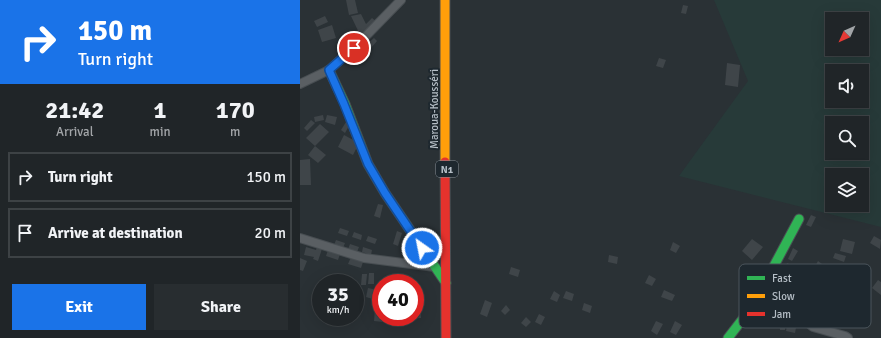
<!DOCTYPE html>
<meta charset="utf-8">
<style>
body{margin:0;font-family:Signika,sans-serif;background:#282d30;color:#f1f3f6;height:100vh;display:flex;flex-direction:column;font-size:15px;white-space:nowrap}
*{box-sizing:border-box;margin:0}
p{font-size:13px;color:#a2a5a8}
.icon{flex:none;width:22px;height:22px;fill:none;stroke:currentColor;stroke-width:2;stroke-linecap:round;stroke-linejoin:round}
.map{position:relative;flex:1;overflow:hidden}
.drawer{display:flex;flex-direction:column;background:#202528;width:300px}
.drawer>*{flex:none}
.banner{background:#1a73e8;color:#fff;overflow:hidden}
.needle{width:26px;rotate:225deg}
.buttons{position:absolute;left:525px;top:12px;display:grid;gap:8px}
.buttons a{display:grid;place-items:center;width:44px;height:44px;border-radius:0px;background:#202528;box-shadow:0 4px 16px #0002,0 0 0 1px #3d4245;font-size:20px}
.speed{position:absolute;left:12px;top:274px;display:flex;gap:8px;font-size:20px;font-weight:700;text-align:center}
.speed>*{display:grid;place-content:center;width:52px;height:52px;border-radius:50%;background:#202528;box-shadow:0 4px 16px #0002,0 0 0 1px #3d4245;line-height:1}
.speed small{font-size:10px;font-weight:400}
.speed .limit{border:6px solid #d22;background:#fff;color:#111}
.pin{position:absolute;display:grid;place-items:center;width:34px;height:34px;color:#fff;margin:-17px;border:2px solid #fff;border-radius:50%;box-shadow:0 1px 4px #0007}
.me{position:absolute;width:44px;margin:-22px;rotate:327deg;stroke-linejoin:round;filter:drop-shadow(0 0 3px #0008)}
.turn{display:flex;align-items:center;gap:14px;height:84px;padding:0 12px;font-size:18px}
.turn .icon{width:52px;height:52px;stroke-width:2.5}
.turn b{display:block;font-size:28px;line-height:34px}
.eta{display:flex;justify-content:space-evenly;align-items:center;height:68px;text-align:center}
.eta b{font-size:24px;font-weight:700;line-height:28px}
.action{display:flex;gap:8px;margin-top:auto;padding:8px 12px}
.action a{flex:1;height:46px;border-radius:0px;background:#1a73e8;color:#fff;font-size:16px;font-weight:700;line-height:46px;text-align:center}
.action a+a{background:#282d30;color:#f1f3f6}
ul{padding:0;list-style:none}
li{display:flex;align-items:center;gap:12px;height:50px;margin:0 8px 6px;padding:0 4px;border:2px solid #3d4245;border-radius:0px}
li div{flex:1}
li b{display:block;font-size:15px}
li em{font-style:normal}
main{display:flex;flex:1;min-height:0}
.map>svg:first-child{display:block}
.green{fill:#273a39;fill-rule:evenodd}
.building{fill:#3f4549}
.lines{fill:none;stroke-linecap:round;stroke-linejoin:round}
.street-casing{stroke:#484e52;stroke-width:10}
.fast-casing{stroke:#484e52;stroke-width:11}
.slow-casing{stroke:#484e52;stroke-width:11}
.jam-casing{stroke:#484e52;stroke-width:11}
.street{stroke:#5a5f63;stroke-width:8}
.fast{stroke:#30b455;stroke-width:9}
.slow{stroke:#ff9f0a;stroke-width:9}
.jam{stroke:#e5322d;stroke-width:9}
.route-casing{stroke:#114b97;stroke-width:10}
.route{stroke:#1a73e8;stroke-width:7}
.labels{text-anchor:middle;stroke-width:4;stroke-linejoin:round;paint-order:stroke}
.shield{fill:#1e282f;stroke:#889199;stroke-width:1}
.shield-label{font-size:10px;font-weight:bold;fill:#b5bec6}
.street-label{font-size:11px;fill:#b5bec6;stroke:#1e282f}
.key{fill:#1e282f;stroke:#4b555c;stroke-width:1}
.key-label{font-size:11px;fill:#b5bec6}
</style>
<main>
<section class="drawer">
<div class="banner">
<div class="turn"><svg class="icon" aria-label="right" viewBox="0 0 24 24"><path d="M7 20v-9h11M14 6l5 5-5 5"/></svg><div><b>150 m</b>Turn right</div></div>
</div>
<div class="eta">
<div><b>21:42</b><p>Arrival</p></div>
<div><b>1</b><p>min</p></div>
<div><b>170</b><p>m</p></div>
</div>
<ul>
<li><svg class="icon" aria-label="right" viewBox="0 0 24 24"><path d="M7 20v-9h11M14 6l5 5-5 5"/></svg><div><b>Turn right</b></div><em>150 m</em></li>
<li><svg class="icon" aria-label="arrive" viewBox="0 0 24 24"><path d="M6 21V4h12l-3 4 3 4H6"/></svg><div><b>Arrive at destination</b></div><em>20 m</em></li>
</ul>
<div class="action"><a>Exit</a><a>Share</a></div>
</section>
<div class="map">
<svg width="581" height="338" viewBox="0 0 581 338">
<rect width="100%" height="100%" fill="#2a3135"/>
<!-- green -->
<path class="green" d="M414,0H581V227L379,176L448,81ZM532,19H562V49H532ZM532,71H562V101H532ZM532,123H562V153H532ZM532,175H562V205H532Z"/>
<!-- building -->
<g class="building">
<polygon points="46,0 55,0 58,13 49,15"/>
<polygon points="383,5 388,6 386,14 381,13"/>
<polygon points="61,14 66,24 72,18 77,22 61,37 51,16"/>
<polygon points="25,16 28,22 17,27 14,21"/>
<polygon points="32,25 36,38 22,42 18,30"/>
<polygon points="74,38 77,41 71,48 67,44"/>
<polygon points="359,58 366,60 363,68 356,66"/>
<polygon points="427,63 440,65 438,87 425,85"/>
<polygon points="23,115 24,120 15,122 14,117"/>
<polygon points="27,115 37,117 35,125 25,122"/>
<polygon points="11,120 15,123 7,131 4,128"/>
<polygon points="46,122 50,124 45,133 41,130"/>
<polygon points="20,124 29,132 15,146 6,138"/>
<polygon points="44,135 59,143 53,155 38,147"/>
<polygon points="15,146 26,155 18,163 8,155"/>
<polygon points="10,159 11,185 0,185 0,160"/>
<polygon points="78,204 83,205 80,218 74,216"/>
<polygon points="511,215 516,217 511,227 506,225"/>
<polygon points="40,228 49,231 47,236 38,233"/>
<polygon points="97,231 102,233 98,246 93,244"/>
<polygon points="54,232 62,235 61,240 52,237"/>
<polygon points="68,236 77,239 75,244 66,241"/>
<polygon points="574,236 581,240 580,249 570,243"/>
<polygon points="452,239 463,247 452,260 442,251"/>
<polygon points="543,239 555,242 552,254 540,251"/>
<polygon points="36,240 45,243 43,248 34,245"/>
<polygon points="373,242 380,246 376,253 370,250"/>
<polygon points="50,244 59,247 57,252 48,249"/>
<polygon points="6,247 16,250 17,247 22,249 18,261 13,259 14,257 4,255"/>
<polygon points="63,247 72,250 71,255 62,252"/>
<polygon points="493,248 498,251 492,261 488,259"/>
<polygon points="28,250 40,254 38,260 26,256"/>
<polygon points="535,253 546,256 544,262 533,258"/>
<polygon points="309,255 318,257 317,264 308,262"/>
<polygon points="51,257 63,262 61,268 48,264"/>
<polygon points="0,258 7,261 3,271 0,270"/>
<polygon points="518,261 522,264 517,274 512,272"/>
<polygon points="487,263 510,273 508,279 484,269"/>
<polygon points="211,267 220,270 218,277 209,274"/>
<polygon points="69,273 74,273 74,284 68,284"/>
<polygon points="62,274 67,274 66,285 61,285"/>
<polygon points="349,275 356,279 352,286 345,283"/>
<polygon points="578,280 581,282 581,295 572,288"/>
<polygon points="68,288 78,290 76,300 66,297"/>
<polygon points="364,290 375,295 372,301 361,297"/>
<polygon points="254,291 260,295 257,302 250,299"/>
<polygon points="266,291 274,294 272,301 263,298"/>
<polygon points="185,300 192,303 187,317 180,314"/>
<polygon points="284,303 292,306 290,313 282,310"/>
<polygon points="120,304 121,318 107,319 107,317 115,317 115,305"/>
<polygon points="206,305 210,310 205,315 201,311"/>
<polygon points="75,308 81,308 81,317 83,317 83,322 74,321"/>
<polygon points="239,314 245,317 241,325 235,322"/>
<polygon points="226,317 231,322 226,327 221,323"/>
<polygon points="485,318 485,330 480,330 479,319"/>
<polygon points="488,320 497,322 495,333 486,331"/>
<polygon points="356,321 363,324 357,335 351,331"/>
<polygon points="375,321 382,325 376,335 370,332"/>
</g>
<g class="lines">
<defs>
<g id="street">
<polyline points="0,84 29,70 62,40 101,0"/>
<polyline points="0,238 64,258 135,267"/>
<polyline points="476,264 477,288 482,296 501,317 513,327 545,336 548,338"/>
</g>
<g id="fast">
<polyline points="29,70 45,104 68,164 85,193 146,283"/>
<polyline points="428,338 452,307 499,219"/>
</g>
<polyline id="slow" points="145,0 145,162"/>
<polyline id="jam" points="145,162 146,338"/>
</defs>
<!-- street casing -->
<use href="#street" class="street-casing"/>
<!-- fast casing -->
<use href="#fast" class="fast-casing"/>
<!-- slow casing -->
<use href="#slow" class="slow-casing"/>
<!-- jam casing -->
<use href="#jam" class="jam-casing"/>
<!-- street -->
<use href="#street" class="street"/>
<!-- fast -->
<use href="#fast" class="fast"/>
<!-- slow -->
<use href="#slow" class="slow"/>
<!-- jam -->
<use href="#jam" class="jam"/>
</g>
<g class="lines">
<defs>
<polyline id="route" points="54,48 29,70 44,104 68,164 85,193 122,248"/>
</defs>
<!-- route casing -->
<use href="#route" class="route-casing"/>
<!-- route -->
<use href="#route" class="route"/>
</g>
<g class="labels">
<!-- shield labels -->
<rect class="shield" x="136" y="161" width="22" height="16" rx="3"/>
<g class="shield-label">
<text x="147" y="173">N1</text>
</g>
<!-- street labels -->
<g class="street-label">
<text transform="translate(134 109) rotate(-90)" y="4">Maroua-Kousséri</text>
</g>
</g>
<!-- legend -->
<rect x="439" y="264" width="132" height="64" rx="6" class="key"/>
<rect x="447" y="276" width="18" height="4" fill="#30b455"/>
<rect x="447" y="294" width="18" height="4" fill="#ff9f0a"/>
<rect x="447" y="312" width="18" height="4" fill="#e5322d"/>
<g class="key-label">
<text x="472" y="282">Fast</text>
<text x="472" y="300">Slow</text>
<text x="472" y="318">Jam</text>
</g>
</svg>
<div class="buttons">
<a><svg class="needle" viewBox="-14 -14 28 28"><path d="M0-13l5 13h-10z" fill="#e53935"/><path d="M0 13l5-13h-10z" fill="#a2a5a8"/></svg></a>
<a><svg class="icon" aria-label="sound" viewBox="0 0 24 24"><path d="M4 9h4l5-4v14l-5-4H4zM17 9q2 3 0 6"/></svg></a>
<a><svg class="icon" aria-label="search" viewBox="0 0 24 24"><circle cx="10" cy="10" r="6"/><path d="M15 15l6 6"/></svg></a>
<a><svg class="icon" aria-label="layers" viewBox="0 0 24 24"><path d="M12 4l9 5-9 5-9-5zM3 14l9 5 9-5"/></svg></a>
</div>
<div class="speed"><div>35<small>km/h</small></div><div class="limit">40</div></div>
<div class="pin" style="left:54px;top:48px;background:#d93025"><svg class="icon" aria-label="arrive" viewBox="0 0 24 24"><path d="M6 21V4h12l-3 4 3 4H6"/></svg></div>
<svg class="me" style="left:122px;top:248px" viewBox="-20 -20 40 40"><circle r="17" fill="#1a73e8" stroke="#fff" stroke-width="3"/><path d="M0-11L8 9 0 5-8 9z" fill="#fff"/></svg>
</div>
</main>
